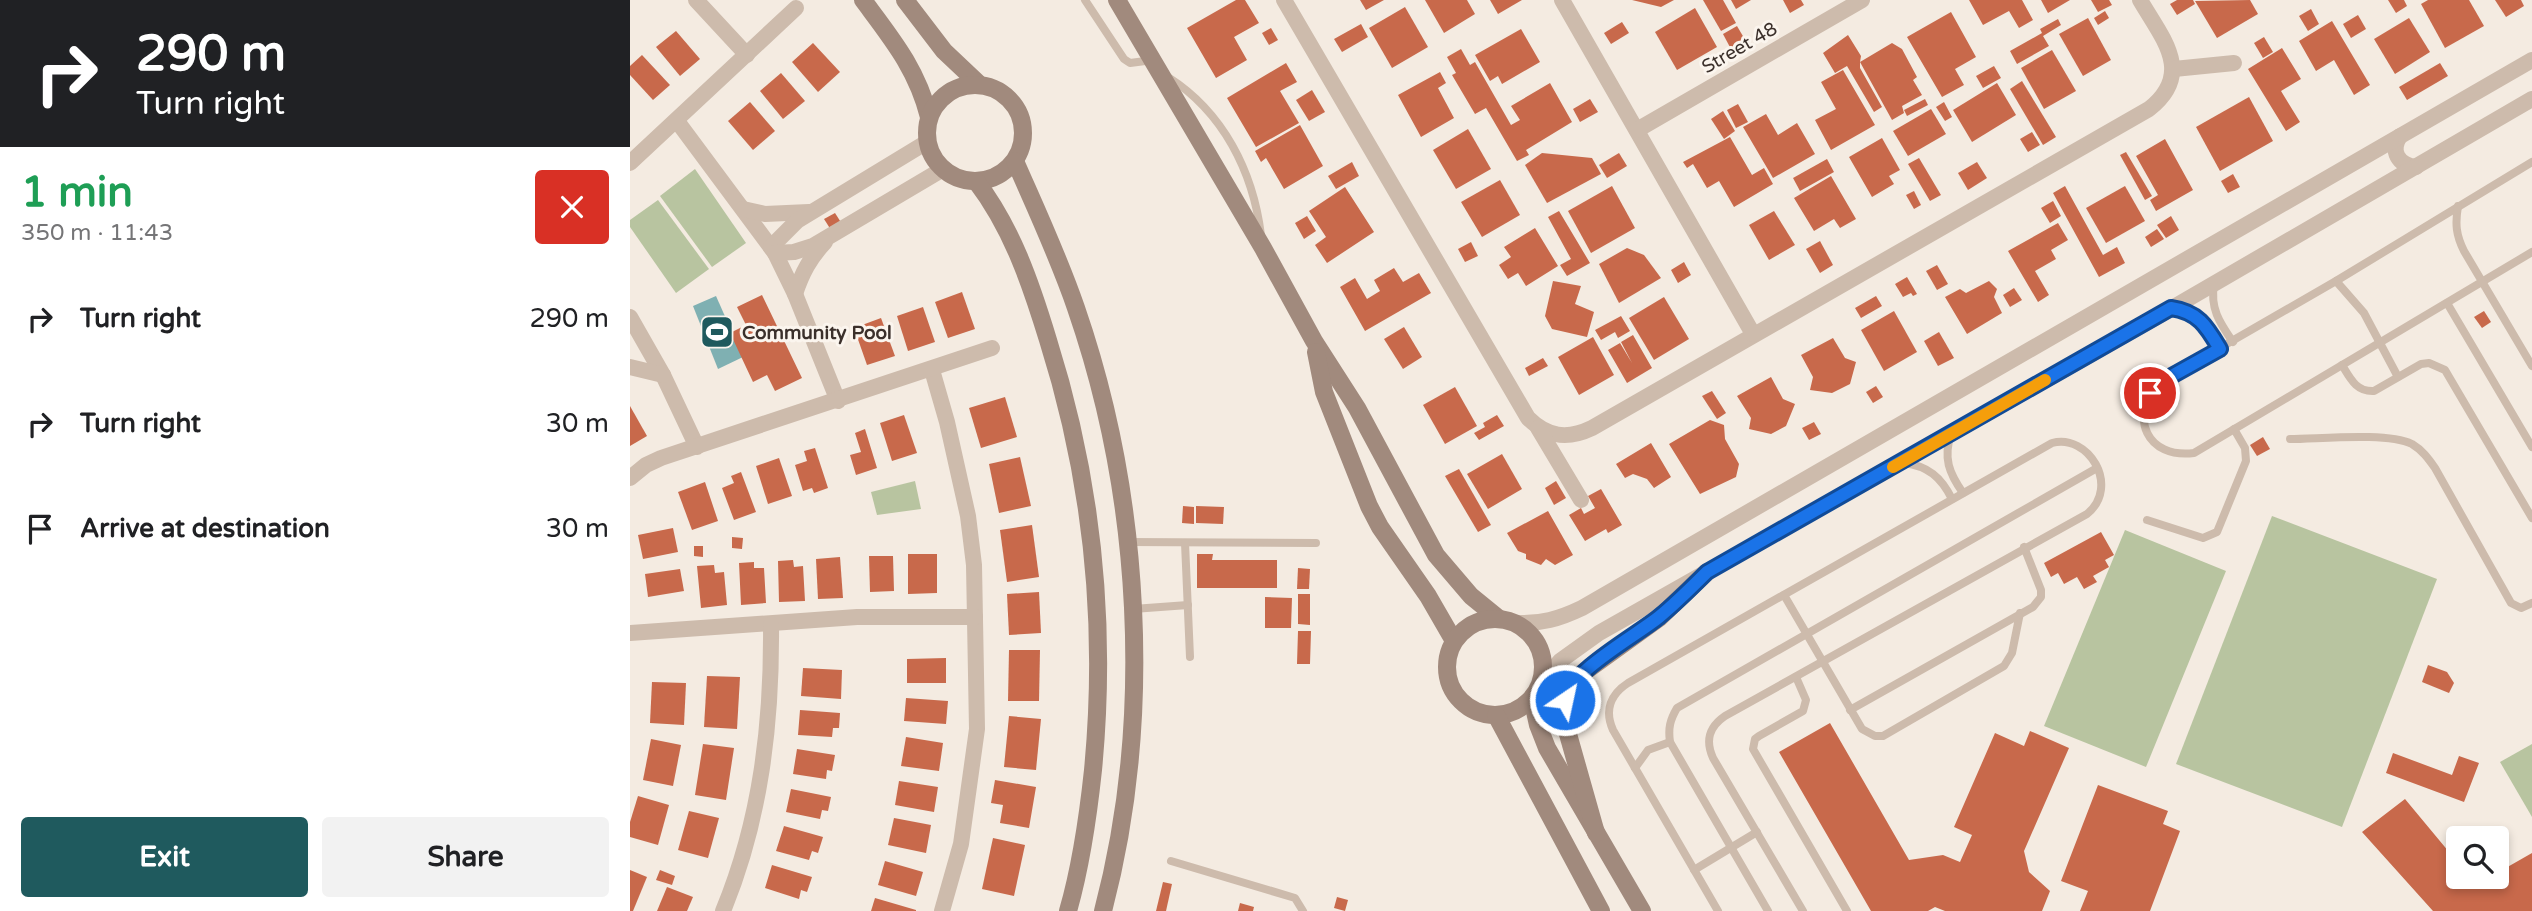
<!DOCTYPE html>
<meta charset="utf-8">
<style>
body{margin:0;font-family:"Varela Round",sans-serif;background:#f2f2f2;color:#202124;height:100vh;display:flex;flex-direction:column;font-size:26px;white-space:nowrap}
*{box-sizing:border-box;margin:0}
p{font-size:23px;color:#757577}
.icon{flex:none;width:38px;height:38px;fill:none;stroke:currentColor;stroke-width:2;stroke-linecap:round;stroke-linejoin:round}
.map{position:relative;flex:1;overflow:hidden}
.sheet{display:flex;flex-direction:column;background:#fff;width:630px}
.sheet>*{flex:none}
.guide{background:#202124;color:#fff;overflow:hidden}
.controls{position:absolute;left:1816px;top:826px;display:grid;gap:14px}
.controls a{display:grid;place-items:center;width:63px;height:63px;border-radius:7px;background:#fff;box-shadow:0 4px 10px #0003;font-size:35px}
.pin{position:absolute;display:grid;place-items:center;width:60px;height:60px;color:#fff;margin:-30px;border:4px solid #fff;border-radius:50%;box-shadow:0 2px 7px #0007}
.me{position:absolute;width:77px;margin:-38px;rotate:34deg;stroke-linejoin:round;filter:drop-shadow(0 0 5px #0008)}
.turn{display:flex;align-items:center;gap:24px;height:147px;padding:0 21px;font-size:32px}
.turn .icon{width:91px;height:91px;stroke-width:2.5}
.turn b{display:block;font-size:49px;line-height:60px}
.round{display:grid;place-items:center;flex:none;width:74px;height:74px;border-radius:7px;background:#f2f2f2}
.summary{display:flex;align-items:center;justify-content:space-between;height:119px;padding:0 21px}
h1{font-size:42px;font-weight:700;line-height:52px;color:#1e9e55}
.action{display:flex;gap:14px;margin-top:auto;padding:14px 21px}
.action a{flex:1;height:80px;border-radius:7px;background:#1f5a5e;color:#fff;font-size:28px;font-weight:700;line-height:80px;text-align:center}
.action a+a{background:#f2f2f2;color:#202124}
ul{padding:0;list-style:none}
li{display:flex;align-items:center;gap:21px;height:105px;padding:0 21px}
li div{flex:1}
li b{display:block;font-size:26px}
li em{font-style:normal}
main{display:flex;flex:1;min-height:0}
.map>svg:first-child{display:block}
.green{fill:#b8c4a0}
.water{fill:#7fb0b2}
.building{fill:#c8694b}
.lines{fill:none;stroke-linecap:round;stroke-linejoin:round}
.lane{stroke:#cdbbac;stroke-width:8}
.street{stroke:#cdbbac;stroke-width:16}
.secondary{stroke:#a18a7d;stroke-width:18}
.route-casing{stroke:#114b97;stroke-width:18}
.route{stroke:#1a73e8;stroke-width:12}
.slow{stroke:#f59e0b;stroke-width:12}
.labels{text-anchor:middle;stroke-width:6;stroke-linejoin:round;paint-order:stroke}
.street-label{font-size:19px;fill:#3b302b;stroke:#fbf5ee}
.poi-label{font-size:19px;font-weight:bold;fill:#3b302b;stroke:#fbf5ee;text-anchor:start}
</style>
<main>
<section class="sheet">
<div class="guide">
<div class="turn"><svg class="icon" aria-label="right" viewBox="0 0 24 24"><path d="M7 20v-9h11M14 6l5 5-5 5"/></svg><div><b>290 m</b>Turn right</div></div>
</div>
<div class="summary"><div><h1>1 min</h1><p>350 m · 11:43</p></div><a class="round" style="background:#d93025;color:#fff"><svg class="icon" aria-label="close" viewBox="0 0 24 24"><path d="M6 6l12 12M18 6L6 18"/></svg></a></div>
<ul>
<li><svg class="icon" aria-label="right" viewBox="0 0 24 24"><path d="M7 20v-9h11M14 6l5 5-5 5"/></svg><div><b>Turn right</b></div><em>290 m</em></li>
<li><svg class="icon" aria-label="right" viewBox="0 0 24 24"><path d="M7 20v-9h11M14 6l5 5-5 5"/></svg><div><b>Turn right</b></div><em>30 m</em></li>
<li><svg class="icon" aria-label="arrive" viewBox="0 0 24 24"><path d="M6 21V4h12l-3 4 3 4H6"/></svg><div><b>Arrive at destination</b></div><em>30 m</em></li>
</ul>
<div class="action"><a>Exit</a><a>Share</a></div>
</section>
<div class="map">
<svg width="1902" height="911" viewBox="0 0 1902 911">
<rect width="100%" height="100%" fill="#f4ebe1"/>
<!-- green -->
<g class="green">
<polygon points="65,169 116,243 82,267 30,196"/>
<polygon points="28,200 79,269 46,293 0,227 0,220"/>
<polygon points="285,481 291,509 247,515 241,492"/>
<polygon points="1642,516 1807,579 1712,827 1546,764"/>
<polygon points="1495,530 1596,571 1516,767 1414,726"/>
<polygon points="1902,744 1902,817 1870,762"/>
</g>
<!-- water -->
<polygon class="water" points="86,296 113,357 88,369 63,306"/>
<!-- building -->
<g class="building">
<polygon points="606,0 615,0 629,23 604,37 617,60 586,78 557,28"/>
<polygon points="730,0 754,0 736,10"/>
<polygon points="795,0 837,0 845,14 814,33"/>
<polygon points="860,0 892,0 868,14"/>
<polygon points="1002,0 1044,0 1031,7"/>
<polygon points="1073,0 1093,0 1106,23 1091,31"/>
<polygon points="1101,0 1121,0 1106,9"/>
<polygon points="1153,0 1171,0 1174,5 1160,13"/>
<polygon points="1339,0 1392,0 1403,20 1389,28 1379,11 1353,25"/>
<polygon points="1411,0 1440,0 1418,13"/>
<polygon points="1461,0 1479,0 1482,5 1468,12"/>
<polygon points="1547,0 1563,0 1565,4 1547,15 1540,4"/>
<polygon points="1620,0 1628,14 1587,38 1565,1"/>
<polygon points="1758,0 1774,0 1777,6 1766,13"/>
<polygon points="1798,0 1839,0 1854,26 1815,48 1791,4"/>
<polygon points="1865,0 1891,0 1894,6 1876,17"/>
<polygon points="775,7 798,47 762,68 739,28"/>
<polygon points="1065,8 1087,47 1047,70 1025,32"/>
<polygon points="1681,9 1689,24 1678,31 1669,16"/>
<polygon points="1475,11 1479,18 1468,25 1464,18"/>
<polygon points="1321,12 1346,57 1325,69 1334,85 1312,97 1277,37"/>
<polygon points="1728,15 1736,29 1721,38 1713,24"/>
<polygon points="1458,18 1481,60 1453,76 1429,34"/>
<polygon points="1779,18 1800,52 1765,74 1744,39"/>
<polygon points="1428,19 1431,25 1413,36 1419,46 1387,64 1380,51 1412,33 1410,29"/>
<polygon points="1702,21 1740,85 1724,95 1704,60 1686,71 1669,41"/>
<polygon points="992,22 999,33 981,44 974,33"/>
<polygon points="731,24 738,37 712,52 704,39"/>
<polygon points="1107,26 1117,43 1102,51 1093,34"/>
<polygon points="641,28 648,40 639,45 632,33"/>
<polygon points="891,29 910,62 872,84 868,76 860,81 845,55"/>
<polygon points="46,31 70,59 50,76 26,47"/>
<polygon points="1218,35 1231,56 1230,62 1262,43 1272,49 1287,77 1283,80 1292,95 1272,106 1274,113 1262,120 1230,62 1230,68 1252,107 1244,112 1217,66 1205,73 1193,53"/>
<polygon points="1634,37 1643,52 1633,58 1624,43"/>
<polygon points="183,43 210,72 188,92 162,62"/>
<polygon points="1652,48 1671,79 1651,91 1670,122 1656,131 1618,69"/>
<polygon points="831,49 840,65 845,62 881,125 890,120 881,106 920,83 942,122 896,150 899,155 887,161 856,108 845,114 822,75 826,73 817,57"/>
<polygon points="1422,50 1446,91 1414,109 1391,68"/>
<polygon points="12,55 40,85 23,100 0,75 0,66"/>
<polygon points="656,63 667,82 650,91 669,123 626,147 597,98"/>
<polygon points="1810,63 1818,76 1777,100 1769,87"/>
<polygon points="1364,66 1371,78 1353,88 1346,76"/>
<polygon points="1213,70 1245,125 1201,150 1185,120 1206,109 1191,82"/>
<polygon points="810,72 816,83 808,88 824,118 791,137 768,95"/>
<polygon points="151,73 175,101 153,119 130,91"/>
<polygon points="1392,81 1426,137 1413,145 1380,89"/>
<polygon points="1367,83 1386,115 1342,142 1323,110"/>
<polygon points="682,90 695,112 679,121 666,100"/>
<polygon points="1619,97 1643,141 1590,171 1566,127"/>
<polygon points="960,99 968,112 950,122 943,109"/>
<polygon points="1295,99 1298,105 1277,116 1274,110"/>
<polygon points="120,102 145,131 123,150 98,121"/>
<polygon points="1314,102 1322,117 1315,121 1306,107"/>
<polygon points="1108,104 1118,122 1106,128 1097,110"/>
<polygon points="1301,109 1316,134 1278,156 1263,131"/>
<polygon points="1093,111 1105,131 1094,139 1081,119"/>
<polygon points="1136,114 1148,135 1167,123 1185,154 1143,178 1113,127"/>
<polygon points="670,125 693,166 654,189 636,158 631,162 625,151"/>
<polygon points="838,129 861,169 826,189 803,150"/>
<polygon points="1402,132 1410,145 1398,152 1390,139"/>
<polygon points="1100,137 1122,175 1134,168 1143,184 1104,207 1089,181 1077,188 1063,164 1057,168 1053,162"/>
<polygon points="1252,138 1270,170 1259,176 1264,184 1242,197 1219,157"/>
<polygon points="1535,139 1563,190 1526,211 1520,200 1528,195 1506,156"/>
<polygon points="1496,152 1522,196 1515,200 1490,155"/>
<polygon points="912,153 962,158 971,174 917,203 895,165"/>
<polygon points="989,153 997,166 977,178 969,165"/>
<polygon points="1289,158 1311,195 1300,201 1278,164"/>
<polygon points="1197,159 1204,172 1170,191 1163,178"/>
<polygon points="722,162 729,176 706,189 698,176"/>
<polygon points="1347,162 1357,178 1338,190 1328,173"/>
<polygon points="1603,174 1610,187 1598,193 1591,181"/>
<polygon points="1201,176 1226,219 1210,228 1204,219 1184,231 1164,198"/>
<polygon points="870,180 890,215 852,237 831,202"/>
<polygon points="982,186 1005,228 961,253 938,211"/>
<polygon points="1435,186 1473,255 1487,247 1495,263 1469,277 1423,193"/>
<polygon points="1495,186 1515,221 1476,243 1456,208"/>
<polygon points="715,187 744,232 697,263 685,245 696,237 679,211"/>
<polygon points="1284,191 1291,205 1284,209 1276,195"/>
<polygon points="1423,201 1431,216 1420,223 1411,208"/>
<polygon points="929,211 960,263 937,276 930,265 941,259 918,217"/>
<polygon points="1144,211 1165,245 1139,260 1119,225"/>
<polygon points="205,213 212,224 201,230 194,219"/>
<polygon points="677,216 686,231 674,239 665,223"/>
<polygon points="1541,216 1549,230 1536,238 1527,225"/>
<polygon points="1428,223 1438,240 1421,250 1426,259 1405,271 1419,295 1408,302 1378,251"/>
<polygon points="905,228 928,266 896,286 888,273 878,279 869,265 881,257 874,247"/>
<polygon points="1527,229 1534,239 1521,247 1515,237"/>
<polygon points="1190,241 1203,265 1190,273 1176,249"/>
<polygon points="841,242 848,256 835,262 828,249"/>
<polygon points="997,248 1014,255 1031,278 989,303 969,264"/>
<polygon points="1054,262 1061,275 1048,283 1041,270"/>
<polygon points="1307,265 1318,284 1307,290 1296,271"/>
<polygon points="764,268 773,282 789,273 801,293 735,331 710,287 725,278 737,299 750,291 744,280"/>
<polygon points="1277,277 1287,294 1283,296 1281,293 1273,297 1265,284"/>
<polygon points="923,281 951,286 945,304 964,312 957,337 922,329 915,316"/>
<polygon points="1359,281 1367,289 1364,297 1372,313 1337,334 1315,297 1330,289 1336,293"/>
<polygon points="1384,288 1392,300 1380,307 1373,295"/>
<polygon points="332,292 345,329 318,338 305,302"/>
<polygon points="132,295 172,378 145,391 137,375 123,382 100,333 116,325 107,307"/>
<polygon points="1246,296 1252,306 1231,318 1225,308"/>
<polygon points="1034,297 1059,339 1024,360 999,318"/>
<polygon points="293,307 305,342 278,351 267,316"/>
<polygon points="1264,311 1287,352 1254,371 1231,330"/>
<polygon points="1854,311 1861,322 1852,328 1844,317"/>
<polygon points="991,316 1000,331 988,338 985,332 971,340 965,330"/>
<polygon points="251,318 265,356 237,365 224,328"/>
<polygon points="774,327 792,357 773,369 754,339"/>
<polygon points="1309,332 1324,358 1308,366 1294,341"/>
<polygon points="1003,335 1022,368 997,383 978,350 990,343 1002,363 991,342"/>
<polygon points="963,337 984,375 949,395 928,357"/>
<polygon points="1203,338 1215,358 1226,362 1220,384 1202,393 1180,390 1183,377 1171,355"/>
<polygon points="913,358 918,366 899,376 895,368"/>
<polygon points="1141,377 1153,399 1165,404 1156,426 1141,434 1119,429 1121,418 1107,396"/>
<polygon points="1246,386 1253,397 1243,403 1236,392"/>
<polygon points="825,387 847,426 815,444 793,405"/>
<polygon points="1082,391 1096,413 1087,419 1072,396"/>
<polygon points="375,397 387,437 351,448 339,408"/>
<polygon points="0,406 17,436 0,446"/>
<polygon points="274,415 287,453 262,461 250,423"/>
<polygon points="867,415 874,426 849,440 844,433 855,427 853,423"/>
<polygon points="1080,420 1094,425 1095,439 1109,464 1106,477 1070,494 1039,444"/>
<polygon points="1184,422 1191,434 1179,440 1172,428"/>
<polygon points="235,429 247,468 226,475 220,455 231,452 225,433"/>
<polygon points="1633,437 1640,449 1627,456 1620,445"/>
<polygon points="1021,443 1041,477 1024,488 1017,479 1003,474 995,478 986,464"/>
<polygon points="185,448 198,488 184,493 182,488 173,491 165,465 177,461 174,451"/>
<polygon points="872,454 892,489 858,509 837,474"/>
<polygon points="390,457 401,506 369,513 359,464"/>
<polygon points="149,458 162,496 138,504 126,466"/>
<polygon points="829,469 861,525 848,532 815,476"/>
<polygon points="111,472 126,512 104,520 92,488 104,483 101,476"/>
<polygon points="926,481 936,498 924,505 915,488"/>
<polygon points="75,482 88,521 62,530 48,492"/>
<polygon points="971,489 992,525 978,533 976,529 955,541 939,515 951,508 954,514 965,508 958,496"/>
<polygon points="553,506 564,507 564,524 552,523"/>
<polygon points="566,506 594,507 593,524 566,523"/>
<polygon points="918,511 943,555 925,565 916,559 911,565 896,559 896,554 888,551 877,533"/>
<polygon points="402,525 409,577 377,582 370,530"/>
<polygon points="43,528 48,552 13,559 8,535"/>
<polygon points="1471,532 1484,555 1475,560 1479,567 1463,576 1467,582 1454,589 1447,577 1434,584 1428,573 1421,577 1414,563"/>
<polygon points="102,537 113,538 112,549 102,548"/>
<polygon points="64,546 73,546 73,557 64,556"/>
<polygon points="278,554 307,554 307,593 278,594"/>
<polygon points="567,554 583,554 582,560 647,560 647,588 567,588"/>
<polygon points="239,556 263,556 264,591 240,592"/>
<polygon points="210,557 213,598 188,599 186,559"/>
<polygon points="163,560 164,567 173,566 175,601 149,602 148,561"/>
<polygon points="124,562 124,568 134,568 136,603 111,605 109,563"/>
<polygon points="84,565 85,573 94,572 97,605 71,608 67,566"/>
<polygon points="668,568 680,569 679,589 667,589"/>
<polygon points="50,569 54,591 18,597 15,574"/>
<polygon points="409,592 411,633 379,635 377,594"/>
<polygon points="668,594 680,594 680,625 668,624"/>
<polygon points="635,597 662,598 661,628 635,628"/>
<polygon points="668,631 681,631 680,664 667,664"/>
<polygon points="379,650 410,650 409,701 378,701"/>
<polygon points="316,658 316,683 277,683 277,659"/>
<polygon points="1798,665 1817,672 1824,683 1819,693 1792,682"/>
<polygon points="173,668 212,670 211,699 171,696"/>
<polygon points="77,676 110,677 107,729 74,727"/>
<polygon points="22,682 56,683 54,725 20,723"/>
<polygon points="276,698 318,701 316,724 274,721"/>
<polygon points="170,710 210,713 209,728 203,728 202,737 168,735"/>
<polygon points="379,716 411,719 406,770 374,767"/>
<polygon points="1200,723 1279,860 1313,855 1330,862 1342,835 1324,827 1365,733 1394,746 1400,731 1439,748 1394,851 1399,872 1420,891 1412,911 1315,911 1305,907 1298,911 1241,911 1149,752"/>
<polygon points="276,737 313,743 309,771 271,766"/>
<polygon points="21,739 51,745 43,786 13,780"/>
<polygon points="73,744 104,748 96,800 65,795"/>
<polygon points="167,749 205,755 202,771 197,770 196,779 163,774"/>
<polygon points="1763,753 1822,775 1829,756 1849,763 1834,802 1756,773"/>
<polygon points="365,780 406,787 399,828 370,823 373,805 361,803"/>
<polygon points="269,781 308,787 304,812 265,805"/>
<polygon points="1468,785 1538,811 1533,824 1550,831 1520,911 1450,911 1458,891 1431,881"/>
<polygon points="161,789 201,797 198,811 192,810 190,819 156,812"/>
<polygon points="8,796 39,805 28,845 0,837 0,822"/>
<polygon points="1775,799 1829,864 1829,877 1867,877 1867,873 1902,853 1902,911 1803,911 1732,832"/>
<polygon points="59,811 89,818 78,858 48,850"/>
<polygon points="264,818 301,825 296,853 258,845"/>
<polygon points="154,826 193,837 188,853 182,851 179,860 146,851"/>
<polygon points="363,838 395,845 384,896 352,889"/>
<polygon points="255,861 293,872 286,896 248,885"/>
<polygon points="142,865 182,877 177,892 171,890 169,899 135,888"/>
<polygon points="0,870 17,877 3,911 0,911"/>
<polygon points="30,870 45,876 42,885 26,880"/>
<polygon points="533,882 542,884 536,911 526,911"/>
<polygon points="37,887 63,897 57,911 27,911"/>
<polygon points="707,897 718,900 715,911 704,908"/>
<polygon points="245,898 286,910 286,911 241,911"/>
<polygon points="610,903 624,907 623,911 608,911"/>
</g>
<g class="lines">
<!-- lane -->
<g class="lane">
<polyline points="455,0 494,59 500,63 523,60"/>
<path d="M538,77C593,112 623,171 631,235"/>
<path d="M1902,162L1706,281L1529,383C1498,417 1517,459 1564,453L1902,252"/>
<path d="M1828,206C1825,224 1826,235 1834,251L1902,366"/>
<polyline points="1706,281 1734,313 1768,377"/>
<path d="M1584,284C1580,308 1589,322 1603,342"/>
<polyline points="1817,303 1902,447"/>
<path d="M1544,309C1570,312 1578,329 1590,350"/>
<path d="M1712,365C1720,378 1726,392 1744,391L1791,364L1799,363L1815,370L1902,518"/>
<path d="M1321,434C1313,458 1319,473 1333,493"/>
<path d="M1660,439C1689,439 1757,432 1782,444C1792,450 1798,458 1805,468L1881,603L1891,608L1902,603"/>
<path d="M1274,463C1298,466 1311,477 1322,499"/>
<polyline points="1517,520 1573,538 1587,532 1616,461 1615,448 1604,429"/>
<polyline points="498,542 686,543"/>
<polyline points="555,543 560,657"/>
<polyline points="1154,595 1232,729 1245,736 1253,736 1374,666 1382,653 1390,613"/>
<polyline points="503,609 558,605"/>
<polyline points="1166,677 1176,700 1173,711 1129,736 1125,739 1123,749 1217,911"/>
<polyline points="1220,710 1403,607 1411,597 1411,590 1394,547"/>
<polyline points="1005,768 1018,750 1040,742"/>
<polyline points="541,861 665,898 673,911"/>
<polyline points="1064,870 1127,832"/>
<path d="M1088,911L983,730C974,710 981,694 998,683L1422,443C1458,433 1491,486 1457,514L1095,716C1079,727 1075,740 1083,758L1173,911"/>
<path d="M1138,911L1040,742C1038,728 1040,720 1047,708L1467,468"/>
</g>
<!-- street -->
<g class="street">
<polyline points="66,0 117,55"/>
<path d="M654,0L898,418C917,437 937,440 962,428L1519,109C1565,73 1532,38 1510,0"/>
<polyline points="932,0 1123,334"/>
<polyline points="1544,69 1604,63"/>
<polyline points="47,121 145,253 165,294 208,401"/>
<polyline points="1007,130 1232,0"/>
<path d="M1770,136C1760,151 1768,165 1786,167"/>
<polyline points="0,163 166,8"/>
<polyline points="113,209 135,214 179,212"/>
<polyline points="141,247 167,221 297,142"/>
<polyline points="145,253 164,252 183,246 313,169"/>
<path d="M165,294C172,273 180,258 195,242"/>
<polyline points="0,317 33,375 67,447"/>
<polyline points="0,367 33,375"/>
<polyline points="302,370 317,422 338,516 344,565 347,729 331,844 312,911"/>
<polyline points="908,428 951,500"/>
<polyline points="0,478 16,465 31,458 362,348"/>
<path d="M886,623C911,624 929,619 952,608L1902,60"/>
<polyline points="0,633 227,617 345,617"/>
<polyline points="911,682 930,661 969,633 1525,318 1902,99"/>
<path d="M93,911C131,819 142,723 141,624"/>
</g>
<!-- secondary -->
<g class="secondary">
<path d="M233,0C262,39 287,69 299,117"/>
<polyline points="275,0 314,51 350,85"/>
<polyline points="487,0 633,248 684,341 727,408 806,555 841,596 868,618"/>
<circle cx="345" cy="133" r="48"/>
<path d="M385,161C406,209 429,258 446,308C511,496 524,718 473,911"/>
<path d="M346,181C382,228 401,284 418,340C462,479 477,624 463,770C458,817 451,866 438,911"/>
<polyline points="686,352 694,392 739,506 750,527 798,596 824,641"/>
<circle cx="865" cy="667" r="48"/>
<polyline points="902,698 908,725 917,748 1012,911"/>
<polyline points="866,715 971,911"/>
<polyline points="966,833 934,720 936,694 950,675 1029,618 1077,572"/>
</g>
</g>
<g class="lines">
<defs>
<path id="route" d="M935,700C939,672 1007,635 1029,617C1046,603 1062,587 1077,572L1541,308C1569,312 1577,327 1590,349L1529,383L1520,393"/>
</defs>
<!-- route casing -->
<use href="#route" class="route-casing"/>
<!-- route -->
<use href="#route" class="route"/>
<!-- slow -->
<polyline class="slow" points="1263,467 1415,380"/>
</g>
<!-- icons -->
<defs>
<symbol id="stadium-square" viewBox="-11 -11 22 22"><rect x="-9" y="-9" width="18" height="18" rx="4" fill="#1f5a5e" stroke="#fbf5ee"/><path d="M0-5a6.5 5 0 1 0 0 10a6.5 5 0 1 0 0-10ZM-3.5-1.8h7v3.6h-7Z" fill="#fff"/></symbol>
</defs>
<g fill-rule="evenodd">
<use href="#stadium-square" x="68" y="313" width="38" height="38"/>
</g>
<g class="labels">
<!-- street labels -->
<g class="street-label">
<text transform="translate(1109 47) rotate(-30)" y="7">Street 48</text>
</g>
<!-- poi labels -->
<g class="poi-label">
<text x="112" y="339">Community Pool</text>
</g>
</g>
</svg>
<div class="controls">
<a><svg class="icon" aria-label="search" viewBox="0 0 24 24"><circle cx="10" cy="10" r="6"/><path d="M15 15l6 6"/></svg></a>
</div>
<div class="pin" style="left:1520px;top:393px;background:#d93025"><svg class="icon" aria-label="arrive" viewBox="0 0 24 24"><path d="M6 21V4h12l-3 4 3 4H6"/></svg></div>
<svg class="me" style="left:935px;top:700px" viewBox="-20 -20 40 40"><circle r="17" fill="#1a73e8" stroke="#fff" stroke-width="3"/><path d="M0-11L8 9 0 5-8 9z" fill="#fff"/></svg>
</div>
</main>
